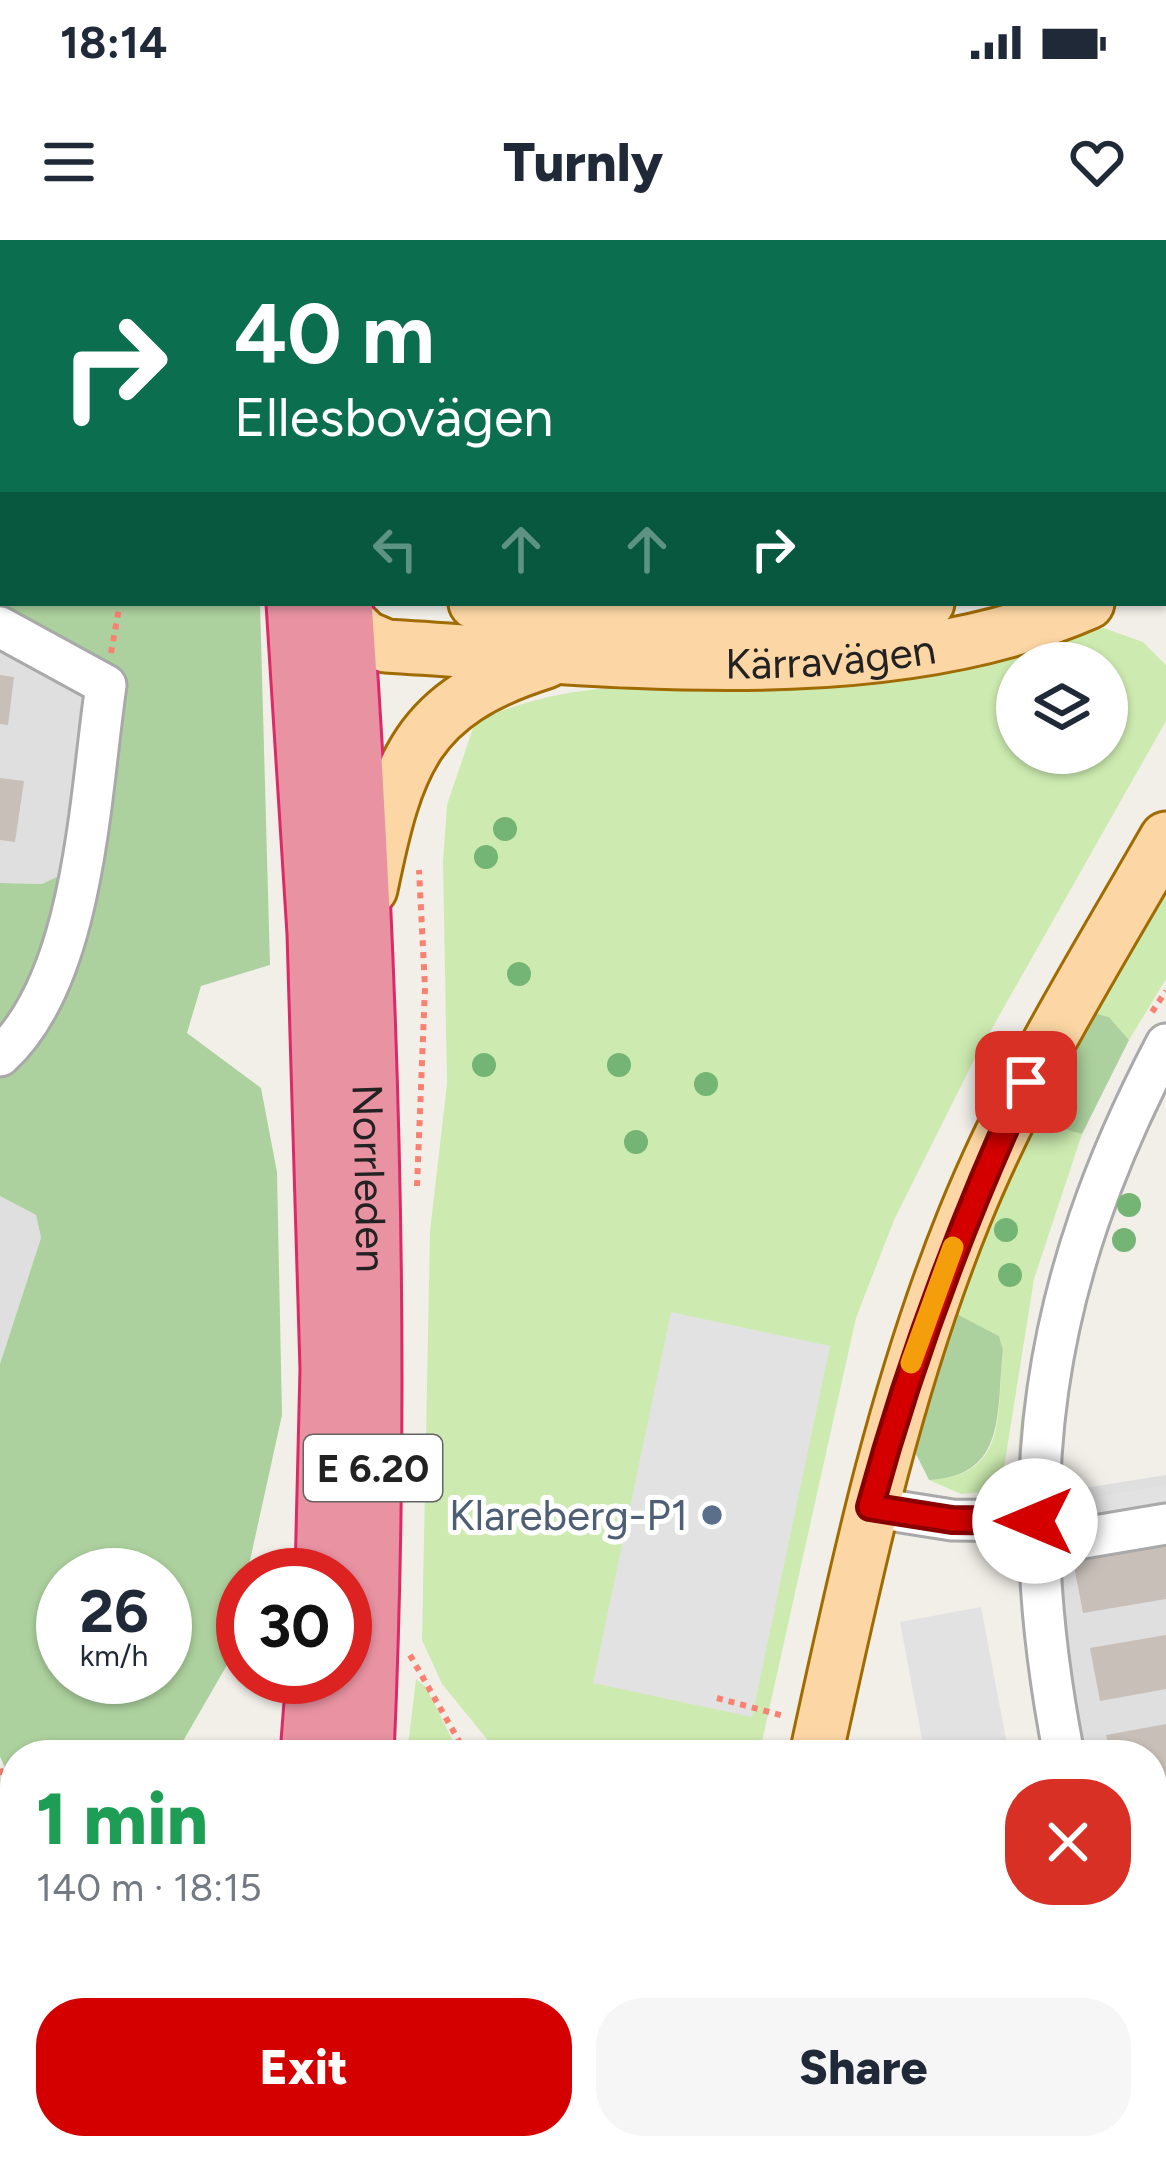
<!DOCTYPE html>
<meta charset="utf-8">
<style>
body{margin:0;font-family:Figtree,sans-serif;background:#f6f6f7;color:#1f2937;height:100vh;display:flex;flex-direction:column;font-size:45px;white-space:nowrap}
*{box-sizing:border-box;margin:0}
p{font-size:39px;color:#747a83}
.icon{flex:none;width:66px;height:66px;fill:none;stroke:currentColor;stroke-width:2;stroke-linecap:round;stroke-linejoin:round}
.map{position:relative;flex:1;overflow:hidden}
.drawer{position:absolute;left:0px;top:1500px;width:1167px;height:420px;display:flex;flex-direction:column;background:#fff;border-radius:48px 48px 0 0;box-shadow:0 3px 9px #0004}
.drawer>*{flex:none}
.hud{position:absolute;left:0px;top:0px;width:1167px;height:366px;box-shadow:0 3px 9px #0004;background:#0b6e4f;color:#fff;overflow:hidden}
.tools{position:absolute;left:996px;top:402px;display:grid;gap:24px}
.tools a{display:grid;place-items:center;width:132px;height:132px;border-radius:50%;background:#fff;box-shadow:0 3px 9px #0004;font-size:60px}
.speed{position:absolute;left:36px;top:1308px;display:flex;gap:24px;font-size:60px;font-weight:700;text-align:center}
.speed>*{display:grid;place-content:center;width:156px;height:156px;border-radius:50%;background:#fff;box-shadow:0 3px 9px #0004;line-height:1}
.speed small{font-size:30px;font-weight:400}
.speed .limit{border:18px solid #d22;background:#fff;color:#111}
.pin{position:absolute;display:grid;place-items:center;width:102px;height:102px;color:#fff;margin:-51px;border-radius:24px;box-shadow:0 6px 18px #0006}
.me{position:absolute;width:132px;margin:-66px;rotate:270deg;stroke-linejoin:round;filter:drop-shadow(0 0 9px #0008)}
.turn{display:flex;align-items:center;gap:42px;height:252px;padding:0 36px;font-size:54px}
.turn .icon{width:156px;height:156px;stroke-width:2.5}
.turn b{display:block;font-size:84px;line-height:102px}
.lanes{display:flex;align-items:center;height:114px;padding:0 36px;background:#0003;justify-content:center;gap:60px;direction:ltr}
.lanes .off{opacity:.35}
.round{display:grid;place-items:center;flex:none;width:126px;height:126px;border-radius:48px;background:#f6f6f7}
.head{display:flex;align-items:center;justify-content:space-between;height:204px;padding:0 36px}
h1{font-size:72px;font-weight:800;line-height:90px;color:#1e9e55}
.button{display:flex;gap:24px;margin-top:auto;padding:24px 36px}
.button a{flex:1;height:138px;border-radius:48px;background:#d40000;color:#fff;font-size:48px;font-weight:800;line-height:138px;text-align:center}
.button a+a{background:#f6f6f7;color:#1f2937}
.status{display:flex;justify-content:space-between;align-items:center;height:84px;padding:0 60px;background:#fff;direction:ltr}
.status svg{height:33px;fill:currentColor}
header{display:flex;justify-content:space-between;align-items:center;height:156px;padding:0 36px;background:#fff;font-size:54px;font-weight:800}
.map>svg:first-child{display:block}
.residential{fill:#e0dfdf}
.grass{fill:#cdebb0;fill-rule:evenodd}
.forest{fill:#add19e;fill-rule:evenodd}
.parking{fill:#e2e2e2}
.building{fill:#c7bfb8}
.lines{fill:none;stroke-linecap:round;stroke-linejoin:round}
.minor-casing{stroke:#a9a9a9;stroke-width:45}
.major-casing{stroke:#a06b00;stroke-width:57}
.highway-casing{stroke:#dc2a67;stroke-width:63}
.path{stroke:#fa8072;stroke-width:6;stroke-dasharray:6 6;stroke-linecap:butt}
.minor{stroke:#fff;stroke-width:39}
.major{stroke:#fcd6a4;stroke-width:51}
.highway{stroke:#e892a2;stroke-width:57}
.tree{fill:#74b475}
.route-casing{stroke:#8a0000;stroke-width:30}
.route{stroke:#d40000;stroke-width:21}
.slow{stroke:#f59e0b;stroke-width:21}
.service-dot{fill:#5c6f8a;stroke:#fff;stroke-width:4.5}
.labels{text-anchor:middle;stroke-width:10;stroke-linejoin:round;paint-order:stroke}
.shield{fill:#fff;stroke:#646464;stroke-width:3}
.shield-label{font-size:39px;font-weight:bold;fill:#222}
.street-label{font-size:42px;fill:#222;stroke:#fff}
.service-label{font-size:42px;fill:#4e5e75;stroke:#fff;text-anchor:end}
</style>
<div class="status"><b>18:14</b><svg viewBox="0 0 49 12"><path d="M0 12V9h3v3zM5 12V6h3v6zM10 12V3h3v9zM15 12V0h3v12zM26 1h20v11H26zM47 4h2v5h-2z"/></svg></div>
<header><svg class="icon" aria-label="menu" viewBox="0 0 24 24"><path d="M4 6h16M4 12h16M4 18h16"/></svg>Turnly<svg class="icon" aria-label="heart" viewBox="0 0 24 24"><path d="M12 20l-8-8c-3-5 5-10 8-4 3-6 11-1 8 4z"/></svg></header>
<div class="map">
<svg width="1166" height="1920" viewBox="0 0 1166 1920">
<rect width="100%" height="100%" fill="#f2efe9"/>
<!-- residential -->
<g class="residential">
<polygon points="0,365 123,439 103,615 42,644 0,643"/>
<polygon points="0,956 36,975 41,998 0,1124"/>
<polygon points="1166,1235 1166,1653 1152,1642 1152,1515 1083,1515 1061,1369 1059,1252"/>
</g>
<!-- grass -->
<g class="grass">
<path d="M1104,388L1143,402L1166,425V481L973,822L894,980L856,1078L759,1515H500L442,1444L422,1400L430,991L447,844L443,621L447,565L475,482C606,421 735,459 873,445C951,437 1029,410 1104,388ZM1017,423H1107V513H1017Z"/>
<polygon points="1166,643 1166,739 1129,800 1109,777 1090,772"/>
<path d="M1154,784L1160,789L1019,1233C1016,1201 1023,1164 1029,1132C1050,1008 1093,894 1154,784Z"/>
<path d="M1041,859L1046,879L1082,894L1034,1039L1002,1240L995,1251L961,1254L929,1240C1010,1236 996,1173 1003,1110L999,1096L951,1071Z"/>
<polygon points="416,1439 426,1447 460,1515 407,1515"/>
<polygon points="0,1539 15,1572 15,1650 0,1650"/>
<polygon points="0,1866 15,1866 15,1905 254,1905 251,1920 0,1920"/>
<polygon points="407,1905 475,1905 478,1909 464,1920 409,1920"/>
</g>
<!-- forest -->
<g class="forest">
<path d="M0,0H199L3,3V363H260L270,725L201,746L187,793L261,848L277,932L282,1175L227,1425L175,1515H15V1548L0,1517V1124L41,998L36,975L0,956V643L42,644L103,615L123,439L0,365ZM63,1335H165V1437H63Z"/>
<polygon points="360,0 1166,0 1166,223 1164,3"/>
<polygon points="1090,772 1109,777 1129,800 1082,894 1055,886 1043,868"/>
<path d="M951,1071L999,1096L1003,1110C996,1171 1008,1236 929,1240L914,1210Z"/>
<polygon points="0,1650 15,1650 15,1742 0,1749"/>
<polygon points="15,1789 15,1866 0,1866 0,1794"/>
</g>
<!-- parking -->
<g class="parking">
<polygon points="671,1072 830,1106 752,1477 593,1443"/>
<polygon points="1166,1245 1166,1269 1063,1287 1060,1263"/>
<polygon points="981,1367 1009,1515 925,1515 900,1382"/>
<polygon points="1011,1905 1108,1905 1117,1920 1020,1920"/>
</g>
<!-- building -->
<g class="building">
<polygon points="0,435 14,437 8,485 0,484"/>
<polygon points="0,538 24,541 15,602 0,600"/>
<polygon points="1166,1304 1166,1359 1083,1373 1073,1321"/>
<polygon points="1166,1395 1166,1449 1100,1461 1090,1408"/>
<polygon points="1166,1484 1166,1540 1152,1542 1152,1515 1110,1515 1106,1495"/>
<polygon points="1166,1575 1166,1604 1152,1607 1152,1578"/>
</g>
<g class="lines">
<defs>
<g id="minor">
<path d="M0,387L106,445C90,554 85,739 0,816"/>
<polyline points="870,1267 952,1280 1035,1281"/>
<polyline points="1036,1306 1166,1284"/>
<path d="M1064,1515C1012,1248 1039,1045 1166,804"/>
<polyline points="674,1905 689,1920"/>
</g>
<g id="major">
<polyline points="1164,272 1166,270"/>
<polyline points="1164,330 1166,329"/>
<path id="s1" d="M331,363L365,397L386,406C608,419 881,454 1088,363"/>
<path d="M475,363C627,378 777,390 928,363"/>
<path d="M371,649C397,523 415,463 546,422"/>
<path d="M816,1515C856,1332 894,1151 964,978C1018,844 1095,722 1166,598"/>
<polyline points="610,1920 627,1905"/>
</g>
<g id="highway">
<polyline points="257,0 258,3"/>
<polyline points="307,0 307,3"/>
<polyline points="296,363 317,693 330,1129 325,1335"/>
<path id="s2" d="M343,363C370,747 381,1131 364,1515"/>
<polyline points="310,1515 316,1437"/>
<polyline points="277,1920 278,1905"/>
<polyline points="345,1920 346,1905"/>
</g>
</defs>
<!-- minor casing -->
<use href="#minor" class="minor-casing"/>
<!-- major casing -->
<use href="#major" class="major-casing"/>
<!-- highway casing -->
<use href="#highway" class="highway-casing"/>
<!-- path -->
<g class="path">
<polyline points="72,0 73,3"/>
<polyline points="111,413 120,363"/>
<polyline points="1152,772 1166,751"/>
<polyline points="417,946 425,748 419,630"/>
<polyline points="410,1415 467,1515"/>
<polyline points="717,1458 784,1476"/>
<polyline points="0,1529 15,1562"/>
<polyline points="1152,1624 1166,1622"/>
<polyline points="0,1764 15,1758"/>
<polyline points="1152,1885 1166,1914"/>
<polyline points="870,1905 892,1920"/>
<polyline points="397,1920 397,1905"/>
<polyline points="491,1920 511,1905"/>
<polyline points="736,1920 752,1905"/>
</g>
<!-- minor -->
<use href="#minor" class="minor"/>
<!-- major -->
<use href="#major" class="major"/>
<!-- highway -->
<use href="#highway" class="highway"/>
</g>
<!-- trees -->
<g class="tree">
<circle cx="505" cy="589" r="12"/>
<circle cx="486" cy="617" r="12"/>
<circle cx="519" cy="734" r="12"/>
<circle cx="484" cy="825" r="12"/>
<circle cx="619" cy="825" r="12"/>
<circle cx="706" cy="844" r="12"/>
<circle cx="636" cy="902" r="12"/>
<circle cx="1129" cy="965" r="12"/>
<circle cx="1006" cy="990" r="12"/>
<circle cx="1124" cy="1000" r="12"/>
<circle cx="1010" cy="1035" r="12"/>
</g>
<g class="lines">
<defs>
<path id="route" d="M1026,842C962,981 910,1120 870,1267L952,1280L1035,1281"/>
</defs>
<!-- route casing -->
<use href="#route" class="route-casing"/>
<!-- route -->
<use href="#route" class="route"/>
<!-- slow -->
<polyline class="slow" points="911,1123 953,1007"/>
</g>
<!-- markers -->
<circle class="service-dot" cx="712" cy="1275" r="12"/>
<g class="labels">
<!-- shield labels -->
<rect class="shield" x="304" y="1195" width="138" height="66" rx="9"/>
<g class="shield-label">
<text x="373" y="1242">E 6.20</text>
</g>
<!-- street labels -->
<g class="street-label">
<text dy="15" stroke="none"><textPath href="#s1" startOffset="516">Kärravägen</textPath></text>
<text dy="15" stroke="none"><textPath href="#s2" startOffset="576">Norrleden</textPath></text>
</g>
<!-- service labels -->
<g class="service-label">
<text x="688" y="1290">Klareberg-P1</text>
</g>
</g>
</svg>
<div class="tools">
<a><svg class="icon" aria-label="layers" viewBox="0 0 24 24"><path d="M12 4l9 5-9 5-9-5zM3 14l9 5 9-5"/></svg></a>
</div>
<div class="speed"><div>26<small>km/h</small></div><div class="limit">30</div></div>
<div class="pin" style="left:1026px;top:842px;background:#d93025"><svg class="icon" aria-label="arrive" viewBox="0 0 24 24"><path d="M6 21V4h12l-3 4 3 4H6"/></svg></div>
<svg class="me" style="left:1035px;top:1281px" viewBox="-20 -20 40 40"><circle r="19" fill="#fff"/><path d="M0-13L10 11 0 6-10 11z" fill="#d40000"/></svg>
<div class="hud">
<div class="turn"><svg class="icon" aria-label="right" viewBox="0 0 24 24"><path d="M7 20v-9h11M14 6l5 5-5 5"/></svg><div><b>40 m</b>Ellesbovägen</div></div>
<div class="lanes"><svg class="icon off" aria-label="left" viewBox="0 0 24 24"><path d="M17 20v-9H6M10 6l-5 5 5 5"/></svg><svg class="icon off" aria-label="ahead" viewBox="0 0 24 24"><path d="M12 20V5M6 11l6-6 6 6"/></svg><svg class="icon off" aria-label="ahead" viewBox="0 0 24 24"><path d="M12 20V5M6 11l6-6 6 6"/></svg><svg class="icon" aria-label="right" viewBox="0 0 24 24"><path d="M7 20v-9h11M14 6l5 5-5 5"/></svg></div>
</div>
<section class="drawer">
<div class="head"><div><h1>1 min</h1><p>140 m · 18:15</p></div><a class="round" style="background:#d93025;color:#fff"><svg class="icon" aria-label="close" viewBox="0 0 24 24"><path d="M6 6l12 12M18 6L6 18"/></svg></a></div>
<div class="button"><a>Exit</a><a>Share</a></div>
</section>
</div>
